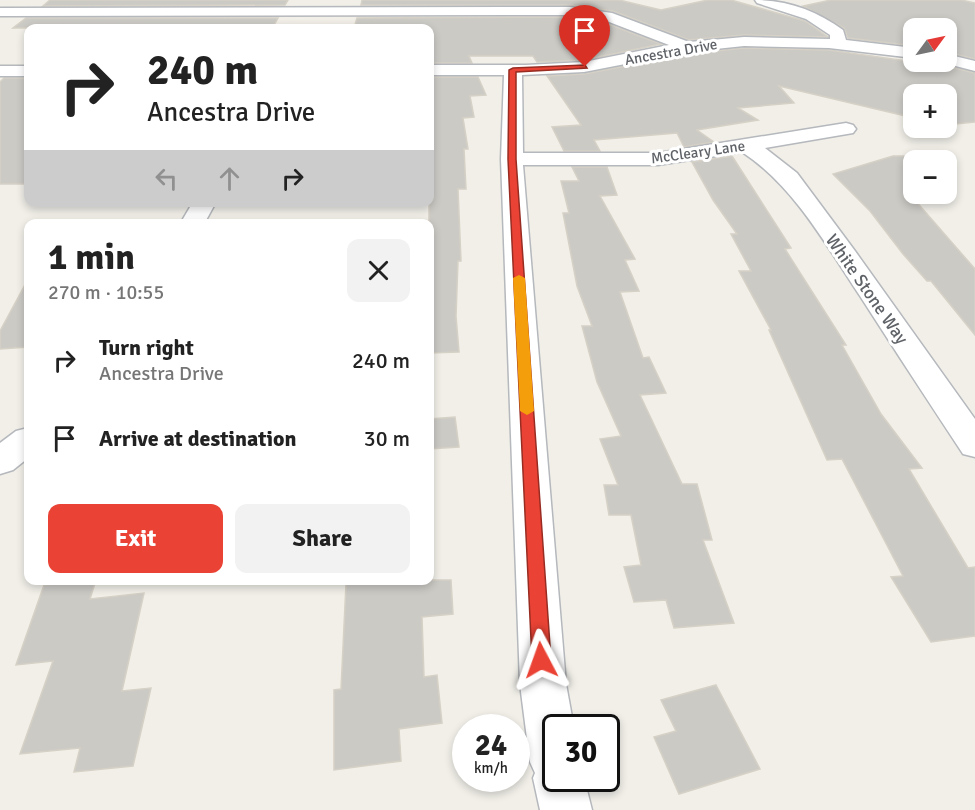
<!DOCTYPE html>
<meta charset="utf-8">
<style>
body{margin:0;font-family:Signika,sans-serif;background:#f2f2f2;color:#222;height:100vh;display:flex;flex-direction:column;font-size:22px;white-space:nowrap}
*{box-sizing:border-box;margin:0}
p{font-size:20px;color:#767676}
.icon{flex:none;width:33px;height:33px;fill:none;stroke:currentColor;stroke-width:2;stroke-linecap:round;stroke-linejoin:round}
.map{position:relative;flex:1;overflow:hidden}
.side{position:absolute;left:24px;top:219px;width:410px;height:366px;display:flex;flex-direction:column;background:#fff;border-radius:12px;box-shadow:0 3px 9px #0003}
.side>*{flex:none}
.banner{position:absolute;left:24px;top:24px;width:410px;height:183px;border-radius:12px;box-shadow:0 3px 9px #0003;background:#fff;color:#222;overflow:hidden}
.needle{width:39px;rotate:57deg}
.tools{position:absolute;left:903px;top:18px;display:grid;gap:12px}
.tools a{display:grid;place-items:center;width:54px;height:54px;border-radius:12px;background:#fff;box-shadow:0 3px 9px #0003;font-size:30px}
.speed{position:absolute;left:452px;top:714px;display:flex;gap:12px;font-size:30px;font-weight:700;text-align:center}
.speed>*{display:grid;place-content:center;width:78px;height:78px;border-radius:50%;background:#fff;box-shadow:0 3px 9px #0003;line-height:1}
.speed small{font-size:15px;font-weight:400}
.speed .limit{border:3px solid #111;border-radius:9px;background:#fff;color:#111}
.pin{position:absolute;display:grid;place-items:center;width:51px;height:51px;color:#fff;margin:-62px -26px;border-radius:50% 50% 50% 0;rotate:-45deg;box-shadow:0 0 6px #0007}
.pin .icon{rotate:45deg}
.me{position:absolute;width:66px;margin:-33px;rotate:356deg;stroke-linejoin:round;filter:drop-shadow(0 0 4px #0008)}
.turn{display:flex;align-items:center;gap:21px;height:126px;padding:0 24px;font-size:27px}
.turn .icon{width:78px;height:78px;stroke-width:2.5}
.turn b{display:block;font-size:42px;line-height:51px}
.lanes{display:flex;align-items:center;height:57px;padding:0 24px;background:#0003;justify-content:center;gap:30px;direction:ltr}
.lanes .off{opacity:.35}
.round{display:grid;place-items:center;flex:none;width:63px;height:63px;border-radius:12px;background:#f2f2f2}
.overview{display:flex;align-items:center;justify-content:space-between;height:102px;padding:0 24px}
h1{font-size:36px;font-weight:800;line-height:45px}
.cta{display:flex;gap:12px;margin-top:auto;padding:12px 24px}
.cta a{flex:1;height:69px;border-radius:12px;background:#ea4335;color:#fff;font-size:24px;font-weight:800;line-height:69px;text-align:center}
.cta a+a{background:#f2f2f2;color:#222}
ul{padding:0;list-style:none}
li{display:flex;align-items:center;gap:18px;height:78px;padding:0 24px}
li div{flex:1}
li b{display:block;font-size:22px}
li em{font-style:normal}
.map>svg:first-child{display:block}
.building{fill:#cccac5;stroke:#d6d1c6;stroke-width:1.5}
.lines{fill:none;stroke-linecap:round;stroke-linejoin:round}
.minor-casing{stroke:#b5b8bc;stroke-width:3}
.minor{fill:#fff;fill-rule:evenodd}
.route{fill:#ea4335;stroke:#982c22;stroke-width:1.5}
.slow{fill:#f59e0b}
.labels{text-anchor:middle;stroke-width:6;stroke-linejoin:round;paint-order:stroke}
.far-street-label{font-size:15px;fill:#5f6368;stroke:#fff}
.street-label{font-size:18px;fill:#5f6368;stroke:#fff}
</style>
<div class="map">
<svg width="975" height="810" viewBox="0 0 975 810">
<rect width="100%" height="100%" fill="#f1efe8"/>
<!-- building -->
<g class="building">
<polygon points="50,0 288,0 285,5 43,6"/>
<polygon points="362,0 619,0 661,10 708,0 731,0 805,21 828,37 744,35 689,40 613,11 570,5 361,5"/>
<polygon points="831,0 961,0 975,3 975,59 946,52 946,28 914,28 914,46 848,38 844,28 803,6"/>
<polygon points="570,17 603,22 661,44 584,60 537,62 533,56 469,56 472,63 429,63 429,28 354,28 357,18"/>
<polygon points="26,18 278,18 273,27 13,28"/>
<polygon points="744,48 829,50 914,62 938,62 939,64 975,73 975,122 946,125 946,94 914,94 914,118 779,86 794,103 738,108 758,120 697,130 714,142 684,147 677,133 594,140 600,151 564,151 552,127 581,125 547,76 584,74 687,54"/>
<polygon points="429,77 478,77 486,95 470,96 474,117 463,118 468,149 464,149 466,189 458,189 461,261 458,261 456,316 459,352 429,353"/>
<polygon points="4,78 28,78 28,184 0,184 0,82"/>
<polygon points="732,156 791,248 785,249 846,345 842,345 881,414 922,468 909,469 968,568 975,567 975,636 931,642 891,577 903,576 842,459 827,460 769,330 771,330 739,271 751,271 731,234 737,234 713,200 692,162"/>
<polygon points="893,156 914,156 914,199 975,269 975,335 931,281 927,281 903,254 870,211 833,174"/>
<polygon points="572,167 607,167 617,195 600,196 635,259 625,260 639,291 620,292 643,358 649,357 666,393 640,395 682,484 697,484 712,540 703,540 734,623 674,628 666,600 634,602 624,567 641,565 631,515 609,515 604,485 618,485 600,439 621,436 597,382 582,326 592,326 577,286 563,213 569,213 561,181 579,181"/>
<polygon points="28,279 28,347 0,349 0,331"/>
<polygon points="455,417 459,447 429,449 429,419"/>
<polygon points="96,580 90,599 144,593 122,691 151,688 133,766 74,772 80,748 20,754 53,661 16,665 44,585"/>
<polygon points="402,580 451,580 453,614 422,617 424,677 437,675 442,723 399,729 401,761 334,770 334,690 341,689 346,584"/>
<polygon points="716,685 760,769 679,794 654,737 676,731 661,700"/>
</g>
<g class="lines">
<defs>
<g id="minor">
<path d="M755,0C788,0 817,11 843,30L846,40L914,48V58L829,48L744,46L687,52L584,72L522,75L523,153H658L846,123L853,125L856,129L853,133L765,148L797,173L855,251L975,419V457L963,454C928,401 894,349 860,296C826,245 794,186 742,152L658,165H523L566,684L574,728H555V778H584L592,810H540L533,778L535,773L530,762L520,684L501,159L504,75H429V65H526L584,62L669,45L604,20L570,15L0,16V8L570,7L612,13L689,42L744,37L830,39V35L806,19L757,3Z"/>
<polygon points="946,54 975,61 975,71 940,62 946,62"/>
<rect x="0" y="66" width="28" height="10"/>
<polygon points="193,202 216,202 204,224 180,224"/>
<polygon points="28,428 28,458 13,470 0,474 0,443 16,431"/>
</g>
</defs>
<!-- minor casing -->
<use href="#minor" class="minor-casing"/>
<!-- minor -->
<use href="#minor" class="minor"/>
</g>
<!-- route -->
<polygon class="route" points="585,65 587,68 516,72 516,159 551,660 548,666 541,669 535,666 532,660 508,159 509,70 513,68"/>
<!-- slow -->
<polygon class="slow" points="519,275 525,278 534,411 527,415 520,411 513,278"/>
<g class="labels">
<!-- far-street labels -->
<g class="far-street-label">
<text transform="translate(671 52) rotate(-10)" y="5">Ancestra Drive</text>
<text transform="translate(698 152) rotate(-8)" y="5">McCleary Lane</text>
</g>
<!-- street labels -->
<g class="street-label">
<text transform="translate(867 289) rotate(55)" y="6">White Stone Way</text>
</g>
</g>
</svg>
<div class="tools">
<a><svg class="needle" viewBox="-14 -14 28 28"><path d="M0-13l5 13h-10z" fill="#e53935"/><path d="M0 13l5-13h-10z" fill="#767676"/></svg></a>
<a>+</a>
<a>−</a>
</div>
<div class="speed"><div>24<small>km/h</small></div><div class="limit">30</div></div>
<div class="pin" style="left:585px;top:67px;background:#d93025"><svg class="icon" aria-label="arrive" viewBox="0 0 24 24"><path d="M6 21V4h12l-3 4 3 4H6"/></svg></div>
<svg class="me" style="left:541px;top:660px" viewBox="-20 -20 40 40"><path d="M0-17L14 15 0 8-14 15z" fill="#ea4335" stroke="#fff" stroke-width="4"/></svg>
<div class="banner">
<div class="turn"><svg class="icon" aria-label="right" viewBox="0 0 24 24"><path d="M7 20v-9h11M14 6l5 5-5 5"/></svg><div><b>240 m</b>Ancestra Drive</div></div>
<div class="lanes"><svg class="icon off" aria-label="left" viewBox="0 0 24 24"><path d="M17 20v-9H6M10 6l-5 5 5 5"/></svg><svg class="icon off" aria-label="ahead" viewBox="0 0 24 24"><path d="M12 20V5M6 11l6-6 6 6"/></svg><svg class="icon" aria-label="right" viewBox="0 0 24 24"><path d="M7 20v-9h11M14 6l5 5-5 5"/></svg></div>
</div>
<section class="side">
<div class="overview"><div><h1>1 min</h1><p>270 m · 10:55</p></div><a class="round"><svg class="icon" aria-label="close" viewBox="0 0 24 24"><path d="M6 6l12 12M18 6L6 18"/></svg></a></div>
<ul>
<li><svg class="icon" aria-label="right" viewBox="0 0 24 24"><path d="M7 20v-9h11M14 6l5 5-5 5"/></svg><div><b>Turn right</b><p>Ancestra Drive</p></div><em>240 m</em></li>
<li><svg class="icon" aria-label="arrive" viewBox="0 0 24 24"><path d="M6 21V4h12l-3 4 3 4H6"/></svg><div><b>Arrive at destination</b></div><em>30 m</em></li>
</ul>
<div class="cta"><a>Exit</a><a>Share</a></div>
</section>
</div>
